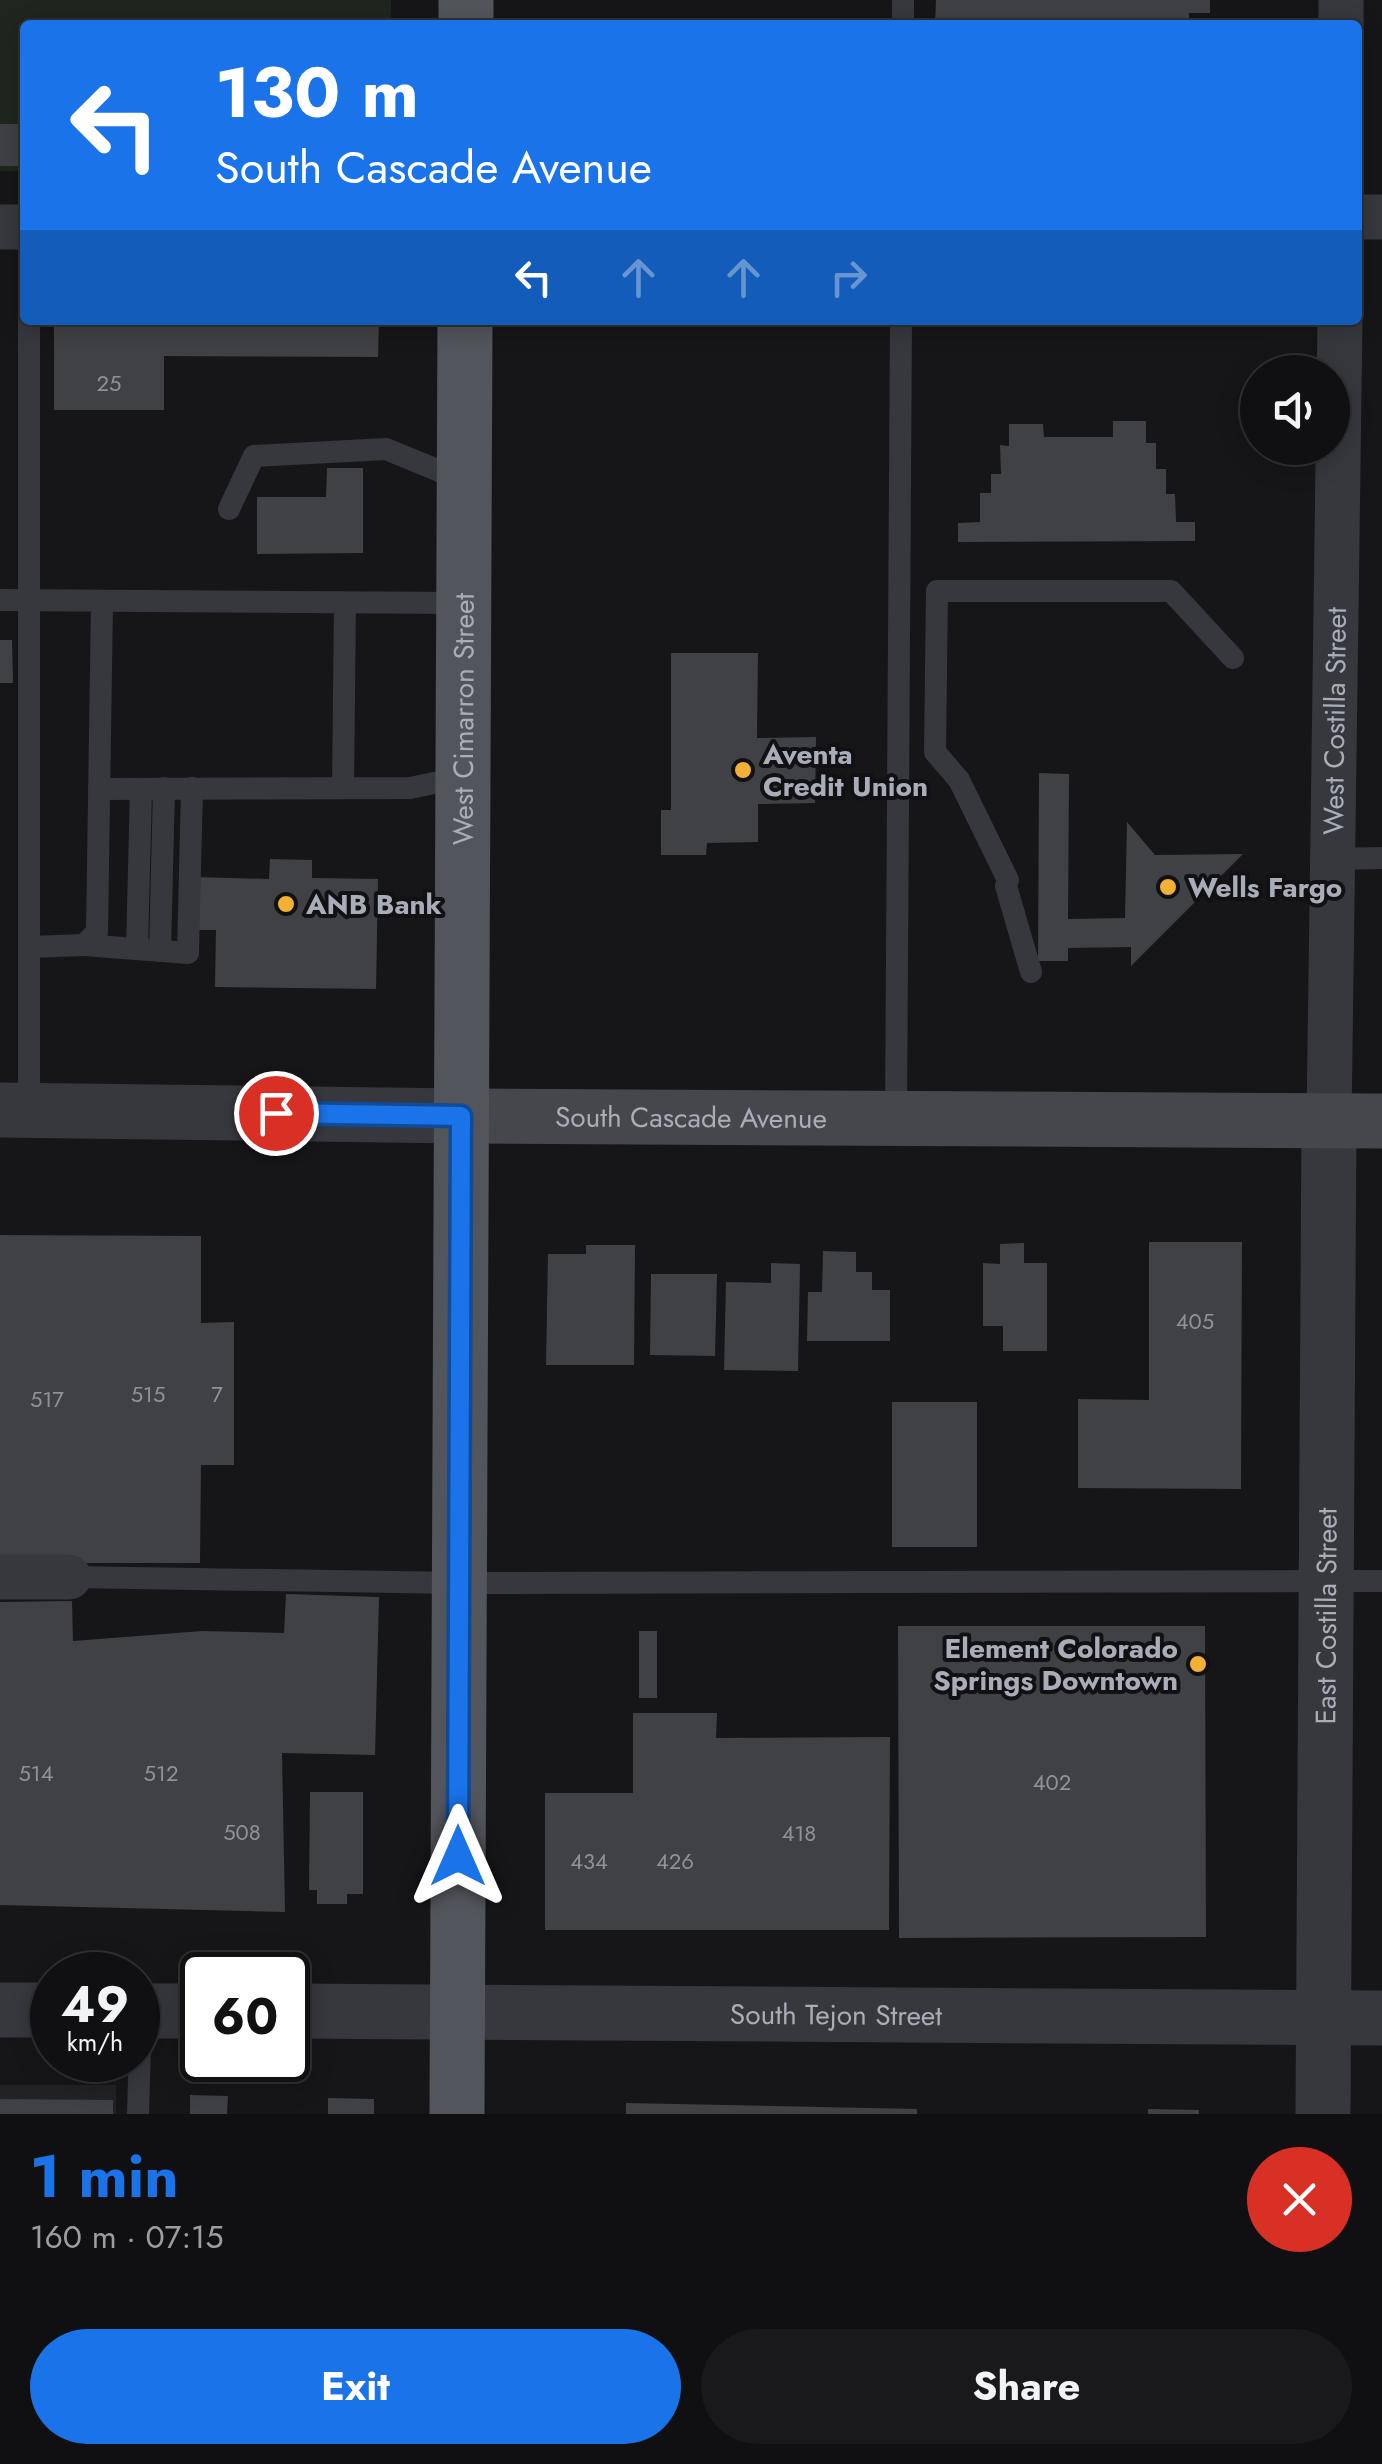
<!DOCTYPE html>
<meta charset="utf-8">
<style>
body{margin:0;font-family:Jost,sans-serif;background:#19191b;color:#f1f3f6;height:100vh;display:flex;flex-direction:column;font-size:38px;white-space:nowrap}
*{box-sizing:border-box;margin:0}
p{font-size:32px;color:#9c9d9f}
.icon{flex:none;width:55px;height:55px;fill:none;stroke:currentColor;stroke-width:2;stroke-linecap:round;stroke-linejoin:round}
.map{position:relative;height:2114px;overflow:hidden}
.details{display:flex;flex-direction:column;background:#101012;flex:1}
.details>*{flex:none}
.guide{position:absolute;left:20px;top:20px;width:1342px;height:305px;border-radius:10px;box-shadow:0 5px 25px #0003,0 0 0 2px #303032;background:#1a73e8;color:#fff;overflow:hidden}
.tools{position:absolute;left:1240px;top:355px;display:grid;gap:20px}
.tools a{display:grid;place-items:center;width:110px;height:110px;border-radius:50%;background:#101012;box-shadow:0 5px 25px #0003,0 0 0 2px #303032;font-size:50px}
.speed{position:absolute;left:30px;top:1952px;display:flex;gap:20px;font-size:50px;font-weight:700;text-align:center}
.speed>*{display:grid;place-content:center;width:130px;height:130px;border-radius:50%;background:#101012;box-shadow:0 5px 25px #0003,0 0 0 2px #303032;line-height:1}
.speed small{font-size:25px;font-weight:400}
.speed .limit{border:5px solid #111;border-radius:15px;background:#fff;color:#111}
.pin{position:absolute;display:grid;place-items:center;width:85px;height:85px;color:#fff;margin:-42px;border:5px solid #fff;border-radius:50%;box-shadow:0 2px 10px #0007}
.me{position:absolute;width:110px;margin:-55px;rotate:0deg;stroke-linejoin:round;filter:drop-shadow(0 0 8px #0008)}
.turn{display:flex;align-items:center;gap:35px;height:210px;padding:0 30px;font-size:45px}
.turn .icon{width:130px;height:130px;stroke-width:2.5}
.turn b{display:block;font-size:70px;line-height:85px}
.lanes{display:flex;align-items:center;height:95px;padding:0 30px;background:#0003;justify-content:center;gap:50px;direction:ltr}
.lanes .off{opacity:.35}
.round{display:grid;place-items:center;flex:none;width:105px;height:105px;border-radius:52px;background:#19191b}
.overview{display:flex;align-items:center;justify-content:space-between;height:170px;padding:0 30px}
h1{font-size:60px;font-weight:700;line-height:75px;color:#1a73e8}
.action{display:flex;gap:20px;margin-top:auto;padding:20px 30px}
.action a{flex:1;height:115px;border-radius:60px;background:#1a73e8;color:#fff;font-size:40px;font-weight:700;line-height:115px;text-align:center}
.action a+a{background:#19191b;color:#f1f3f6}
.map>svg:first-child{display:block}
.built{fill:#222225}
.green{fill:#1e261f}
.building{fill:#404145}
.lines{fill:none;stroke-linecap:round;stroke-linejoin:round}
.service{stroke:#37383d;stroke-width:22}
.minor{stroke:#37383d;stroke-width:45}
.tertiary{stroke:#37383d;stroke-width:55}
.secondary{stroke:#45474d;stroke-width:55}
.primary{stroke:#53555c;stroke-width:55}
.route-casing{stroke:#114b97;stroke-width:25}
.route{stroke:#1a73e8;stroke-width:18}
.poi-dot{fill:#f2b134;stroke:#111113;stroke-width:4}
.labels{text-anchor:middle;stroke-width:8;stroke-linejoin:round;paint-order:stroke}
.number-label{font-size:22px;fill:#8e929b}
.street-label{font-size:28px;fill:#a8adb8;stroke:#111113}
.poi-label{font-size:28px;font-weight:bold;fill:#a8adb8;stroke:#111113;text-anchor:start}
</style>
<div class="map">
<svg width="1382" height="2114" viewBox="0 0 1382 2114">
<rect width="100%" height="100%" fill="#161618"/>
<!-- built -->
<rect class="built" x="0" y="2085" width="116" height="29"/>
<!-- green -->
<polygon class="green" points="0,0 391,0 391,25 25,25 25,171 0,171"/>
<!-- building -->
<g class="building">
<polygon points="936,0 1210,0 1210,13 1189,13 1189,25 935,25"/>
<rect x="0" y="124" width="25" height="42"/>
<polygon points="54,320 379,320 378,357 164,356 164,410 54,410"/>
<polygon points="1113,421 1146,421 1146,443 1156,443 1156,469 1166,469 1166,494 1175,494 1176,522 1195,522 1195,541 958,542 958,523 980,522 980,493 991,493 991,474 1001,474 1000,445 1009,446 1009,424 1043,424 1044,437 1113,437"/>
<polygon points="327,468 363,468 363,553 257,554 257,497 326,497"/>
<polygon points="0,640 12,640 13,683 0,683"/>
<polygon points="671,653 758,653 757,738 816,737 815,803 758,804 758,842 707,843 706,855 661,855 661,810 671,810"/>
<polygon points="1039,773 1069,774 1068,919 1125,918 1127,822 1155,855 1243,854 1131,966 1131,947 1068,948 1068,961 1038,961"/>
<polygon points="270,859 312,860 312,878 378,879 376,989 215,987 216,930 195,930 195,877 269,879"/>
<polygon points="0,1235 201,1236 201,1323 234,1322 234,1465 201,1465 200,1563 0,1563"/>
<polygon points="1149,1242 1242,1242 1241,1489 1078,1488 1078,1399 1149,1400"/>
<polygon points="1024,1243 1024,1263 1047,1263 1047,1351 1003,1351 1003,1326 983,1326 983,1263 1000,1264 1000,1244"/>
<polygon points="586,1245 635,1245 634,1365 546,1365 548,1254 586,1254"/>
<polygon points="823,1251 856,1252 856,1272 872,1272 872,1290 890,1290 890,1341 807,1341 808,1292 822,1292"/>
<polygon points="771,1263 800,1264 798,1371 724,1370 726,1282 771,1283"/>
<polygon points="651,1274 717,1274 715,1356 650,1355"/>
<rect x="892" y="1402" width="85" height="145"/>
<polygon points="286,1594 379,1597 375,1755 282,1753 285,1912 0,1905 0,1602 72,1601 73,1641 202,1631 284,1633"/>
<polygon points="898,1626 1205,1626 1206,1937 899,1938"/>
<rect x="639" y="1631" width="18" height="67"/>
<polygon points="633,1713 717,1713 716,1738 890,1737 889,1930 545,1930 545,1793 633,1793"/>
<polygon points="310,1792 363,1792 363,1894 347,1894 347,1904 317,1904 317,1890 309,1890"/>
<polygon points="190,2095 228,2096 227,2114 190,2114"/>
<polygon points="328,2098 374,2099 374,2114 328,2114"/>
<polygon points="0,2099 113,2100 113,2114 0,2114"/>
<polygon points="626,2103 917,2109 917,2114 626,2114"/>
<polygon points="1148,2109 1199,2110 1199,2114 1148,2114"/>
</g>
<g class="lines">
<!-- service -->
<g class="service">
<polyline points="903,25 903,0"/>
<polyline points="229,509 254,456 386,449 464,481"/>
<polyline points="0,600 463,603"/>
<polyline points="343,788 345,603"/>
<polyline points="99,789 410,788 463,777"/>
<polyline points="1333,859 1382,858"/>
<polyline points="1008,880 959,780 935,752 937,591 1171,591 1233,658"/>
<polyline points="1006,886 1031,972"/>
<polyline points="84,945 188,953 192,788"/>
<polyline points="29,947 84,945 97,932 102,602"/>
<polyline points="137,949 141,789"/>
<polyline points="160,951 164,788"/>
<polyline points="29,1110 29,320"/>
<polyline points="896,1118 901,320"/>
<polyline points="69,1577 459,1583 1382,1581"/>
<polyline points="138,2114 141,2011"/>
</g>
<!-- minor -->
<g class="minor">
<polyline points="1341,25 1341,0"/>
<polyline points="1358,217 1382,217"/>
<polyline points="0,227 25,227"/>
<path id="s1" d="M1329,1121L1340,320"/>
<polyline points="0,1577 69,1577"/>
</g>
<!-- tertiary -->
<g class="tertiary">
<polyline points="0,1110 461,1116"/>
<polyline points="0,2010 52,2010"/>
<polyline points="138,2011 202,2011"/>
<path id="s2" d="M288,2011L1382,2018"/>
<path id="s3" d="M1323,2114L1329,1121"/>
</g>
<!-- secondary -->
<path class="secondary" id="s4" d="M461,1116L1382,1121"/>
<!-- primary -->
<g class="primary">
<polyline points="466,25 466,0"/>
<path id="s5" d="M457,2114L465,320"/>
</g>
</g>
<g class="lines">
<defs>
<polyline id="route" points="276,1113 461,1116 458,1856"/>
</defs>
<!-- route casing -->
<use href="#route" class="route-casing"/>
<!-- route -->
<use href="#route" class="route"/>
</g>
<!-- markers -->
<g class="poi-dot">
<circle cx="743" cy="770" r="10"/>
<circle cx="1168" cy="887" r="10"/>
<circle cx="286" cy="904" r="10"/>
<circle cx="1198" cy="1664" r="10"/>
</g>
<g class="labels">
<!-- number labels -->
<g class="number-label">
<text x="109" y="391">25</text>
<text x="1195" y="1329">405</text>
<text x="148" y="1402">515</text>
<text x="217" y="1402">7</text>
<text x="47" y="1407">517</text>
<text x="36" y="1781">514</text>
<text x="161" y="1781">512</text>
<text x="1052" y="1790">402</text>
<text x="242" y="1840">508</text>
<text x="799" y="1841">418</text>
<text x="589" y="1869">434</text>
<text x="675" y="1869">426</text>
</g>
<!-- street labels -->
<g class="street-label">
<text dy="10" stroke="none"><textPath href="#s5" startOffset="1395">West Cimarron Street</textPath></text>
<text dy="10" stroke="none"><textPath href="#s1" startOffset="400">West Costilla Street</textPath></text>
<text dy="10" stroke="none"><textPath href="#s4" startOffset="230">South Cascade Avenue</textPath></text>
<text dy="10" stroke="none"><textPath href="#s3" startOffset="498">East Costilla Street</textPath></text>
<text dy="10" stroke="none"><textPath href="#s2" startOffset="548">South Tejon Street</textPath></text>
</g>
<!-- poi labels -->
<g class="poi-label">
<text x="763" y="764">Aventa<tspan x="763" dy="32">Credit Union</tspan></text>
<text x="1188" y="897">Wells Fargo</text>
<text x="306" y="914">ANB Bank</text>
<text x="1178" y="1658" text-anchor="end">Element Colorado<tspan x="1178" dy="32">Springs Downtown</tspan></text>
</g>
</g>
</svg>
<div class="tools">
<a><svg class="icon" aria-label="sound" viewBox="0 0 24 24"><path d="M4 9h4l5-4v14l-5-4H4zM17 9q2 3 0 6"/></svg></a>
</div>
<div class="speed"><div>49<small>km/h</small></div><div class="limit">60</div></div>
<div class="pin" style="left:276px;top:1113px;background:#d93025"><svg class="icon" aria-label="arrive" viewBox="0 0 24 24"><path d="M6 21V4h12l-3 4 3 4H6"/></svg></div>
<svg class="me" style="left:458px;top:1856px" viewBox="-20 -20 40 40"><path d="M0-17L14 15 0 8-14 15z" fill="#1a73e8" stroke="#fff" stroke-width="4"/></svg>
<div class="guide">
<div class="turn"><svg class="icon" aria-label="left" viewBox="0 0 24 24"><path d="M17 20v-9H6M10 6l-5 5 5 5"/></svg><div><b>130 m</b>South Cascade Avenue</div></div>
<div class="lanes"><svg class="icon" aria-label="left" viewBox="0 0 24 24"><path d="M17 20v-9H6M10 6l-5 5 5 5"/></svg><svg class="icon off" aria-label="ahead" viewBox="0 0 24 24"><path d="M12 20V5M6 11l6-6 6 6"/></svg><svg class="icon off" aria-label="ahead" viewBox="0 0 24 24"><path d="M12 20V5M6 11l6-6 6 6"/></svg><svg class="icon off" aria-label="right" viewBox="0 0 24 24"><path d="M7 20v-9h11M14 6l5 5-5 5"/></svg></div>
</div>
</div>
<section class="details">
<div class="overview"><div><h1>1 min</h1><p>160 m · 07:15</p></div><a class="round" style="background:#d93025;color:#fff"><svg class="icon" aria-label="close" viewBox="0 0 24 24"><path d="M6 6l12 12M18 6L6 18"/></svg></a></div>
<div class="action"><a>Exit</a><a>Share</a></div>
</section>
